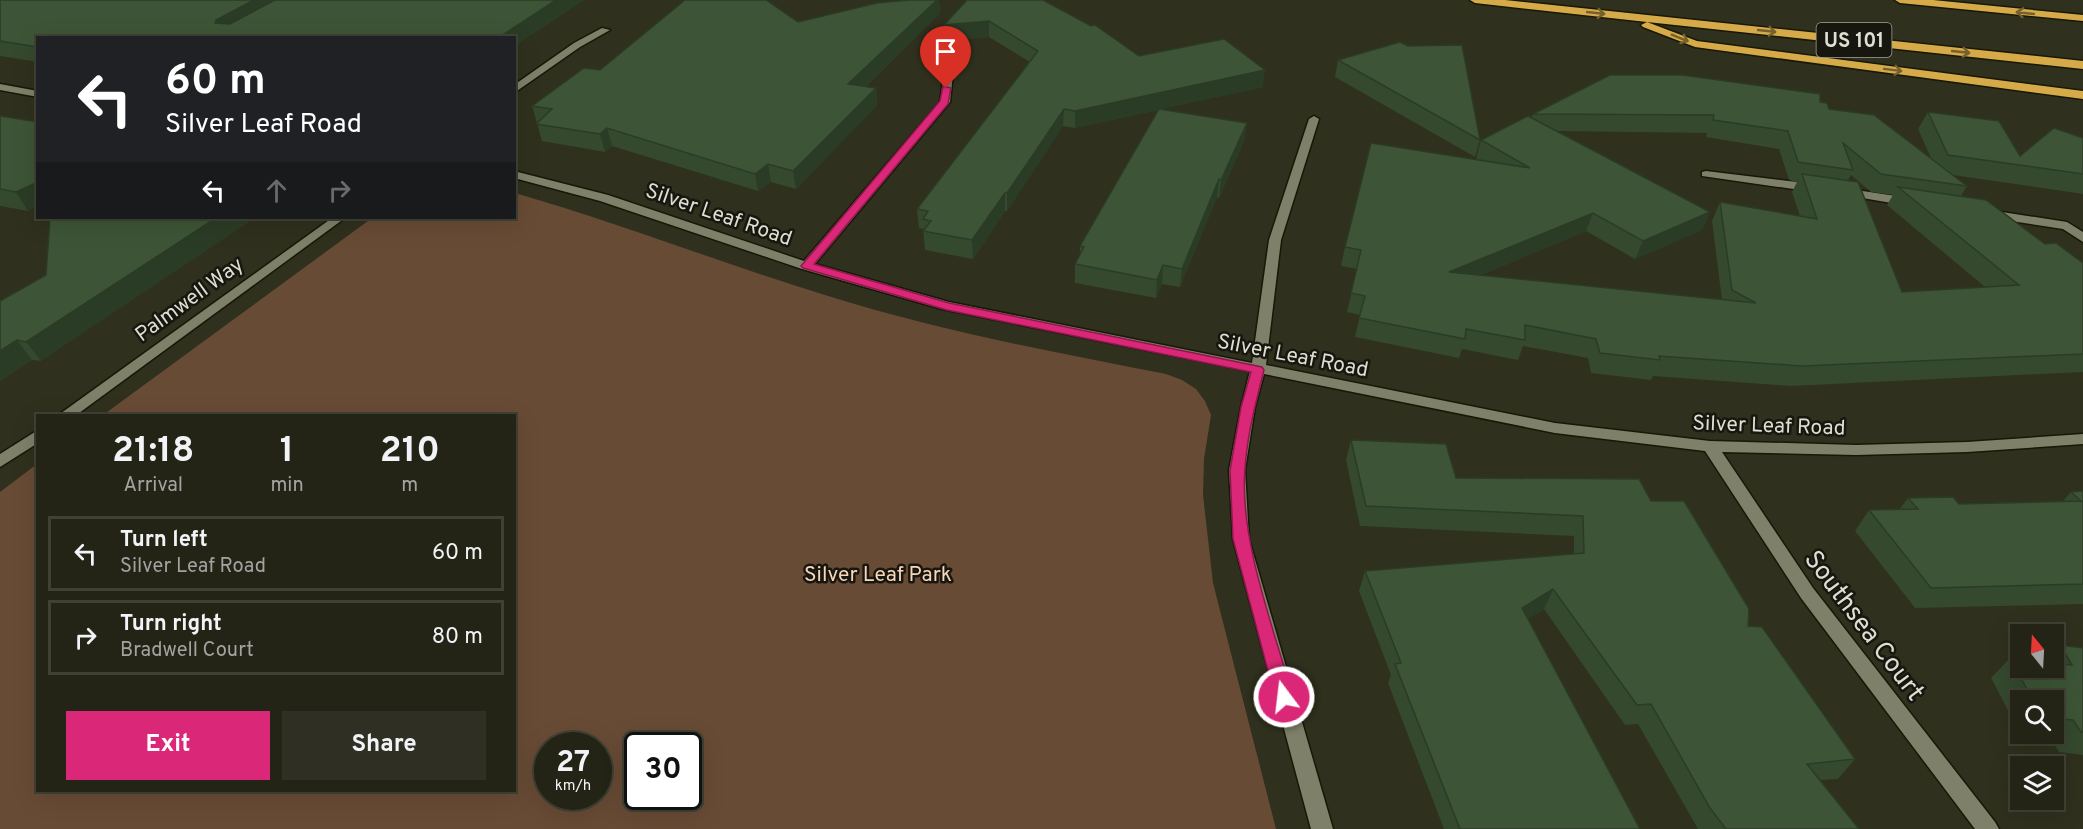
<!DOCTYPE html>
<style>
body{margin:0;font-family:Overpass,sans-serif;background:#2f3023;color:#f1f3f6;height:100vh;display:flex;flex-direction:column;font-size:22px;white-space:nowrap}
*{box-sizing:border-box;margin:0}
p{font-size:20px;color:#a3a4a1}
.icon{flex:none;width:33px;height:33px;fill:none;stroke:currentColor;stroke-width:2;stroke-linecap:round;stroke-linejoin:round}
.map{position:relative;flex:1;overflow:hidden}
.sheet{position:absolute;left:36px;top:414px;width:480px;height:378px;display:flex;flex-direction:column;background:#232416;border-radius:0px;box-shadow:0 6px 24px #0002,0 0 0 2px #404135}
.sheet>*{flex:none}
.guide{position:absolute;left:36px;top:36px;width:480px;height:183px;border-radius:0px;box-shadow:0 6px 24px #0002,0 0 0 2px #404135;background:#202124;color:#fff;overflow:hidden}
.needle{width:39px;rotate:342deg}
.tools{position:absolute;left:2010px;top:624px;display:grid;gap:12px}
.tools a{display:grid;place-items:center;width:54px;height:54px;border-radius:0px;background:#232416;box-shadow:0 6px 24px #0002,0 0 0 2px #404135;font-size:30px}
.speed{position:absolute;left:534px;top:732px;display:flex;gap:12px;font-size:30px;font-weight:700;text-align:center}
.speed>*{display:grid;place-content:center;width:78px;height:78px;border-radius:50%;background:#232416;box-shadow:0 6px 24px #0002,0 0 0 2px #404135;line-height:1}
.speed small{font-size:15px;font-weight:400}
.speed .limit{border:3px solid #111;border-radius:9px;background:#fff;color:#111}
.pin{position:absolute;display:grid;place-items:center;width:51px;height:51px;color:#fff;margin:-62px -26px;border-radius:50% 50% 50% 0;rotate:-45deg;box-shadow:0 0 6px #0007}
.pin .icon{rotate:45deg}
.me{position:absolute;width:66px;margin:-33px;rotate:345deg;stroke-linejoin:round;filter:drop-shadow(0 0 4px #0008)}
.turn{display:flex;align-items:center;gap:21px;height:126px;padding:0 30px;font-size:27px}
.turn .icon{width:78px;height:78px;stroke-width:2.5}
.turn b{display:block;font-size:42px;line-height:51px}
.lanes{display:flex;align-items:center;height:57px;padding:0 30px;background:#0003;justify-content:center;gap:30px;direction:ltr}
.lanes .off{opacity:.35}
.eta{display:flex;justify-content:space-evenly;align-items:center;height:102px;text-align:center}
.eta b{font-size:36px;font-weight:700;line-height:42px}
.action{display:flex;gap:12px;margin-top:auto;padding:12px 30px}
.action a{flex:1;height:69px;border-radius:0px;background:#db2777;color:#fff;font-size:24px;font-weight:700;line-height:69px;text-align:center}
.action a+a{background:#2f3023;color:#f1f3f6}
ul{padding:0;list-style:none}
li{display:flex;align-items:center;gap:18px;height:75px;margin:0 12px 9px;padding:0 18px;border:3px solid #404135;border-radius:0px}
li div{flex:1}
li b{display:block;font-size:22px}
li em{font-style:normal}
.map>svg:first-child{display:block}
.green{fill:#684b35;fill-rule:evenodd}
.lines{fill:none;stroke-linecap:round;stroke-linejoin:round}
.minor-casing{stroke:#171806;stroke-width:3}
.highway-casing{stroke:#171806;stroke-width:3}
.minor{fill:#7e806a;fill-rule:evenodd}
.highway{fill:#d6aa49;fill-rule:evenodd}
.wall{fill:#34492e;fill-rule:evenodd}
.shaded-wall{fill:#2b3c26}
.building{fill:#3d5536;stroke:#2b3c26;stroke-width:1.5}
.oneway{stroke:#76602c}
.route{fill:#db2777;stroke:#8e194d;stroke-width:1.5}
.labels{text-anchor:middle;stroke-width:5;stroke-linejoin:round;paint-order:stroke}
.shield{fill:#17170f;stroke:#a2a398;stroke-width:1.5}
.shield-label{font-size:20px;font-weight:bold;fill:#dedfd3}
.street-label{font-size:21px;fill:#dedfd3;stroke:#17170f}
.park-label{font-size:21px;fill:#f9d5bc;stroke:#17170f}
.near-street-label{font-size:26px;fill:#dedfd3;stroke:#17170f}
</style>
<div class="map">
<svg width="2083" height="829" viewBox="0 0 2083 829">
<rect width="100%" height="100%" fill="#2f301d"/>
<!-- green -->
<path class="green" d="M515,193C619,223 721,263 825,295C936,330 1052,352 1166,374L1182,380L1196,389L1205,401L1211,415L1204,459L1203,495L1213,583L1276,829H0V492L37,464L38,790H514V416L103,415L372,218H514ZM548,746H598V796H548ZM638,746H688V796H638Z"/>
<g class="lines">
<defs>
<g id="minor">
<polygon points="602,28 610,30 580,47 514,93 514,85 574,43"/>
<polygon points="944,72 953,74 950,102 815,264 949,302 1252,363 1269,240 1309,119 1314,116 1319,119 1281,240 1266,365 1555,423 1710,441 1856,445 1967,442 2083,434 2083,444 1967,452 1856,455 1722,452 1813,588 1995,822 1999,829 1975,829 1801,598 1705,451 1555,433 1264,374 1255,407 1245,470 1249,539 1333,829 1311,829 1233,539 1229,470 1241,407 1250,371 942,309 802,269 600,201 514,178 514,171 608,195 804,261 940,102"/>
<polygon points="0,84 38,91 38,97 0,90"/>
<polygon points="1706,171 1814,184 1820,188 1814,192 1702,176 1702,172"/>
<polygon points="1843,188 1909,198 1915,202 1909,206 1839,194 1839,190"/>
<polygon points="1989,210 2067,222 2083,232 2083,242 2063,229 1985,217 1983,214"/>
<polygon points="332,218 345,218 75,416 57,416"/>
<polygon points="38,430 38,443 0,467 0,454"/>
</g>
<g id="highway">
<polygon points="1470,0 1505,0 2083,61 2083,69 1647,22 1697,41 2083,91 2083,99 1695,47 1643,27 1641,25 1647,22 1475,3"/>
<polygon points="1895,0 1933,0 2083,15 2083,21 1900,3"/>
</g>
</defs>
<!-- minor casing -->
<use href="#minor" class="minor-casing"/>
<!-- highway casing -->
<use href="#highway" class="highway-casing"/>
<!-- minor -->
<use href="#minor" class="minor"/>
<!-- highway -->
<use href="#highway" class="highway"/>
</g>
<!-- wall -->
<g class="wall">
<polygon points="0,0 584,0 514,46 514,38 38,38 38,62 0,56"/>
<polygon points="909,0 939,0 940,13 865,87 876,88 877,105 796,189 771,182 758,191 612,146 605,152 542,141 532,106 600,70 798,22"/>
<polygon points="967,0 1139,56 1263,87 1160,109 1247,123 1244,141 1219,198 1217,197 1180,287 1162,284 1156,298 1075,283 1075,264 1080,255 1080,246 1158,110 1075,128 1063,126 1007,211 1005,211 973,259 925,250 923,229 919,228 917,209 1030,62 989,37 945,41"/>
<polygon points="1408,46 1480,140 1475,157 1335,77 1338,60"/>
<path d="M1820,102L1829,109L1931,158L1918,129L1928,112L2020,156L2083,138V194L1953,175L1967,186L1961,196L2045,244L2083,263V372L1791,386L1653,376L1651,380L1591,373L1588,358L1523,346L1518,360L1462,349L1459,358L1355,337L1360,315L1347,312L1357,269L1341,266L1345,247L1479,160L1476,158L1481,140L1531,118L1533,114ZM1556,131L1707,133L1706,137L1779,149L1789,180L1797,182L1792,192L1800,216L1720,202L1712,221L1722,300L1481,275L1586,231L1635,259L1702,230L1710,212ZM1851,175L1871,192L1893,195L1887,205L1985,287L1902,292L1848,180Z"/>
<polygon points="0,116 28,211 0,206"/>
<polygon points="46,275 41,361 32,360 0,381"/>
<polygon points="1351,440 1456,478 1651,501 1748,626 1855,759 1838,779 1820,780 1859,829 1698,829 1638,724 1625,725 1544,609 1528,619 1640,829 1444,829 1388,683 1391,675 1359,591 1365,571 1574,554 1574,536 1360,526 1346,460"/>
<polygon points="2083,491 2083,604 1915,608 1855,531 1869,510 1899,510 1908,498 1959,504 2063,501 2071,492"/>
<path d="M2060,645L2083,648V755L2059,752L2052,740L2021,735L1991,678L2010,658L2054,668V652ZM2020,700H2054V734H2020Z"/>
</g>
<!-- shaded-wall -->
<g class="shaded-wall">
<polygon points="254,0 290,0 224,36 215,23 216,20"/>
<polygon points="556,0 584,0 514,46 514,38 498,38"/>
<polygon points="937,0 939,0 940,13 850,101 848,84"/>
<polygon points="989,21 989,37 945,41 944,25"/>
<polygon points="1265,70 1263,87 1075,128 1075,111"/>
<polygon points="876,88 877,105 796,189 793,171"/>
<polygon points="1064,109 1063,126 1007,211 1007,193"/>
<polygon points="1247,123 1244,141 1219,198 1221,180"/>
<polygon points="607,128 612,146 605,152 600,134"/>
<polygon points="768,164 771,182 758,191 755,174"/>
<polygon points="1219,179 1217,197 1180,287 1182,269"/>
<polygon points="38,182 38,206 28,211 16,192"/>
<polygon points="1005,193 1005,211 973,259 972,240"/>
<polygon points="1710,212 1702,230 1635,259 1643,241"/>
<polygon points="1593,213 1586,231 1443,291 1449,272"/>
<polygon points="216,218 255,218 41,361 26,342"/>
<polygon points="1163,265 1162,284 1156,298 1157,280"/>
<polygon points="17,340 32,360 0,381 0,351"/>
<polygon points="1553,589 1544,609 1513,628 1522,608"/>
</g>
<!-- building -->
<g class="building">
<polygon points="0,0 254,0 216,20 215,23 230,24 275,0 556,0 498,38 38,38 38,47 0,41"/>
<polygon points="685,0 766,0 798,22 877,3 909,0 937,0 848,84 876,88 793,171 768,164 755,174 607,128 600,134 536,124 552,109 532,106 584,68 600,70"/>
<polygon points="967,0 1043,0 1091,26 1095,25 1139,56 1224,39 1265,70 1075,111 1064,109 1007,193 1005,193 972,240 923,231 931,221 923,219 928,211 917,209 1038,51 989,21 944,25"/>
<polygon points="1400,42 1408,46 1462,45 1480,140 1338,60"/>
<polygon points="1610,75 1682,75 1820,94 1820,102 1827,103 1829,109 1874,115 1967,186 1881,174 1843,143 1853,170 1798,162 1788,131 1713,120 1714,115 1533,114"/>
<polygon points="1159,109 1247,123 1221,180 1219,179 1182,269 1163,265 1157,280 1075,264 1084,247 1080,246"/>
<polygon points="1928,112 1999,121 2020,156 2054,128 2083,138 2083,174 1948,155"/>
<polygon points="0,116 38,122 38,182 16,192 0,189"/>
<polygon points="1528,116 1710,212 1643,241 1593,213 1449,272 1756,303 1732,290 1720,202 1817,219 1802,174 1858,182 1902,292 2019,285 1898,187 1986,200 2045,244 2056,243 2083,263 2083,354 1802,366 1659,356 1660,360 1600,353 1596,339 1525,325 1525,340 1466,329 1465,339 1359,318 1365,296 1351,293 1361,250 1345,247 1371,143 1530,168 1481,140"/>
<polygon points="50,218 216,218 26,342 17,340 0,351 0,301 46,275"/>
<polygon points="1351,440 1446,444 1456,478 1639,479 1651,501 1684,501 1749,609 1748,626 1762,627 1855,759 1807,764 1859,829 1726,829 1710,808 1651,704 1637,705 1553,589 1522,608 1640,829 1460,829 1395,664 1401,663 1365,571 1584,553 1583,516 1366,506"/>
<polygon points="2083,491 2083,584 1931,588 1869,510 1918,509 1908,498 1953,497 1959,504 2081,501 2071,492"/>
<polygon points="2060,645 2083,648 2083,732 2081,732 2073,720 2054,718 2054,700 2033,700 2010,658 2020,659 2020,668 2054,668 2054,663 2072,665"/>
</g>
<!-- one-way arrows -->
<defs><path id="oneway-shaft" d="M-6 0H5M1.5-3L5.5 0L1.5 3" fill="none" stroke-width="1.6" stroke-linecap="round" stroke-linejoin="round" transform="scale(1.5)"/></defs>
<g class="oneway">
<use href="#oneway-shaft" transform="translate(1596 13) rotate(6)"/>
<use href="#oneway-shaft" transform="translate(2025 13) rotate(-174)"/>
<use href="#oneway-shaft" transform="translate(1767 31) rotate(6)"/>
<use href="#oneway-shaft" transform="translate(1680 38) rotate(22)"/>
<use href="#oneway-shaft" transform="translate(1961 52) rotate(6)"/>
<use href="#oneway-shaft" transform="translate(1893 70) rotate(7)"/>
</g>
<!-- route -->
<path class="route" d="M943,86L951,88L948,104L814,264L949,303L1262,367L1264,370C1256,402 1247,435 1245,469C1239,539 1274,629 1293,697L1290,702L1284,704L1278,702L1275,697L1233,539L1230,470L1241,407L1251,372L947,310L803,268L801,266L940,101Z"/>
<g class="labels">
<!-- shield labels -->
<rect class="shield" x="1816.5" y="23" width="75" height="34" rx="4.5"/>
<g class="shield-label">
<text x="1854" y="47">US 101</text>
</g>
<!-- street labels -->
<g class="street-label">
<text transform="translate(719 214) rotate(19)" y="7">Silver Leaf Road</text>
<text transform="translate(189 299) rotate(-36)" y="7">Palmwell Way</text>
<text transform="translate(1293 355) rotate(11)" y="7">Silver Leaf Road</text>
<text transform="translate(1769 425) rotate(2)" y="7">Silver Leaf Road</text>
</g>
<!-- park labels -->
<g class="park-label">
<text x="878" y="581">Silver Leaf Park</text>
</g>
<!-- near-street labels -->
<g class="near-street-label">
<text transform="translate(1865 625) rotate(53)" y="9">Southsea Court</text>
</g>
</g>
</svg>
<div class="tools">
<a><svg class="needle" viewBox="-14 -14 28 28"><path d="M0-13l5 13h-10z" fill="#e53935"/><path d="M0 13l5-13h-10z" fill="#a3a4a1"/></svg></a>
<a><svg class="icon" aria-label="search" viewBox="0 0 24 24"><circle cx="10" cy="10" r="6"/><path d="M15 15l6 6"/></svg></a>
<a><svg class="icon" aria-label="layers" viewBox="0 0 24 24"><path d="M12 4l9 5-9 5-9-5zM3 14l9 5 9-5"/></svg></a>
</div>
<div class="speed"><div>27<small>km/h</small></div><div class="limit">30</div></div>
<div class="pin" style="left:946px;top:88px;background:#d93025"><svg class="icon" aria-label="arrive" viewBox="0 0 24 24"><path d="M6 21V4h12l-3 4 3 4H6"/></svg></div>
<svg class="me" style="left:1284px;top:697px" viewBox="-20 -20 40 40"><circle r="17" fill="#db2777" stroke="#fff" stroke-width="3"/><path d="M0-11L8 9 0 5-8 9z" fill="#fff"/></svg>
<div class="guide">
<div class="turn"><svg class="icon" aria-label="left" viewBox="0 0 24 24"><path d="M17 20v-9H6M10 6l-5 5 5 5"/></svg><div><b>60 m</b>Silver Leaf Road</div></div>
<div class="lanes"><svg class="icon" aria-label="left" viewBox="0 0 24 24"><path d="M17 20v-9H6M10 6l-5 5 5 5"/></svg><svg class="icon off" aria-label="ahead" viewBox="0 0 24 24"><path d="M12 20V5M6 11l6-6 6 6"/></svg><svg class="icon off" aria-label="right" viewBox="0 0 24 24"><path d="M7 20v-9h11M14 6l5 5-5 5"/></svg></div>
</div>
<section class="sheet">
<div class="eta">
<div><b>21:18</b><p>Arrival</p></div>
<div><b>1</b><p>min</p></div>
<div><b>210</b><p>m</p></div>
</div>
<ul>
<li><svg class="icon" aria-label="left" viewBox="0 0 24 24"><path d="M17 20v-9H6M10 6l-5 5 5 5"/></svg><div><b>Turn left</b><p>Silver Leaf Road</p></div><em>60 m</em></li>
<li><svg class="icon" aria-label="right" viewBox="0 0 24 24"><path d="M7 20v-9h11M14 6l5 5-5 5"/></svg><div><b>Turn right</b><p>Bradwell Court</p></div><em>80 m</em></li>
</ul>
<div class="action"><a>Exit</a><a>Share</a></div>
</section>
</div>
